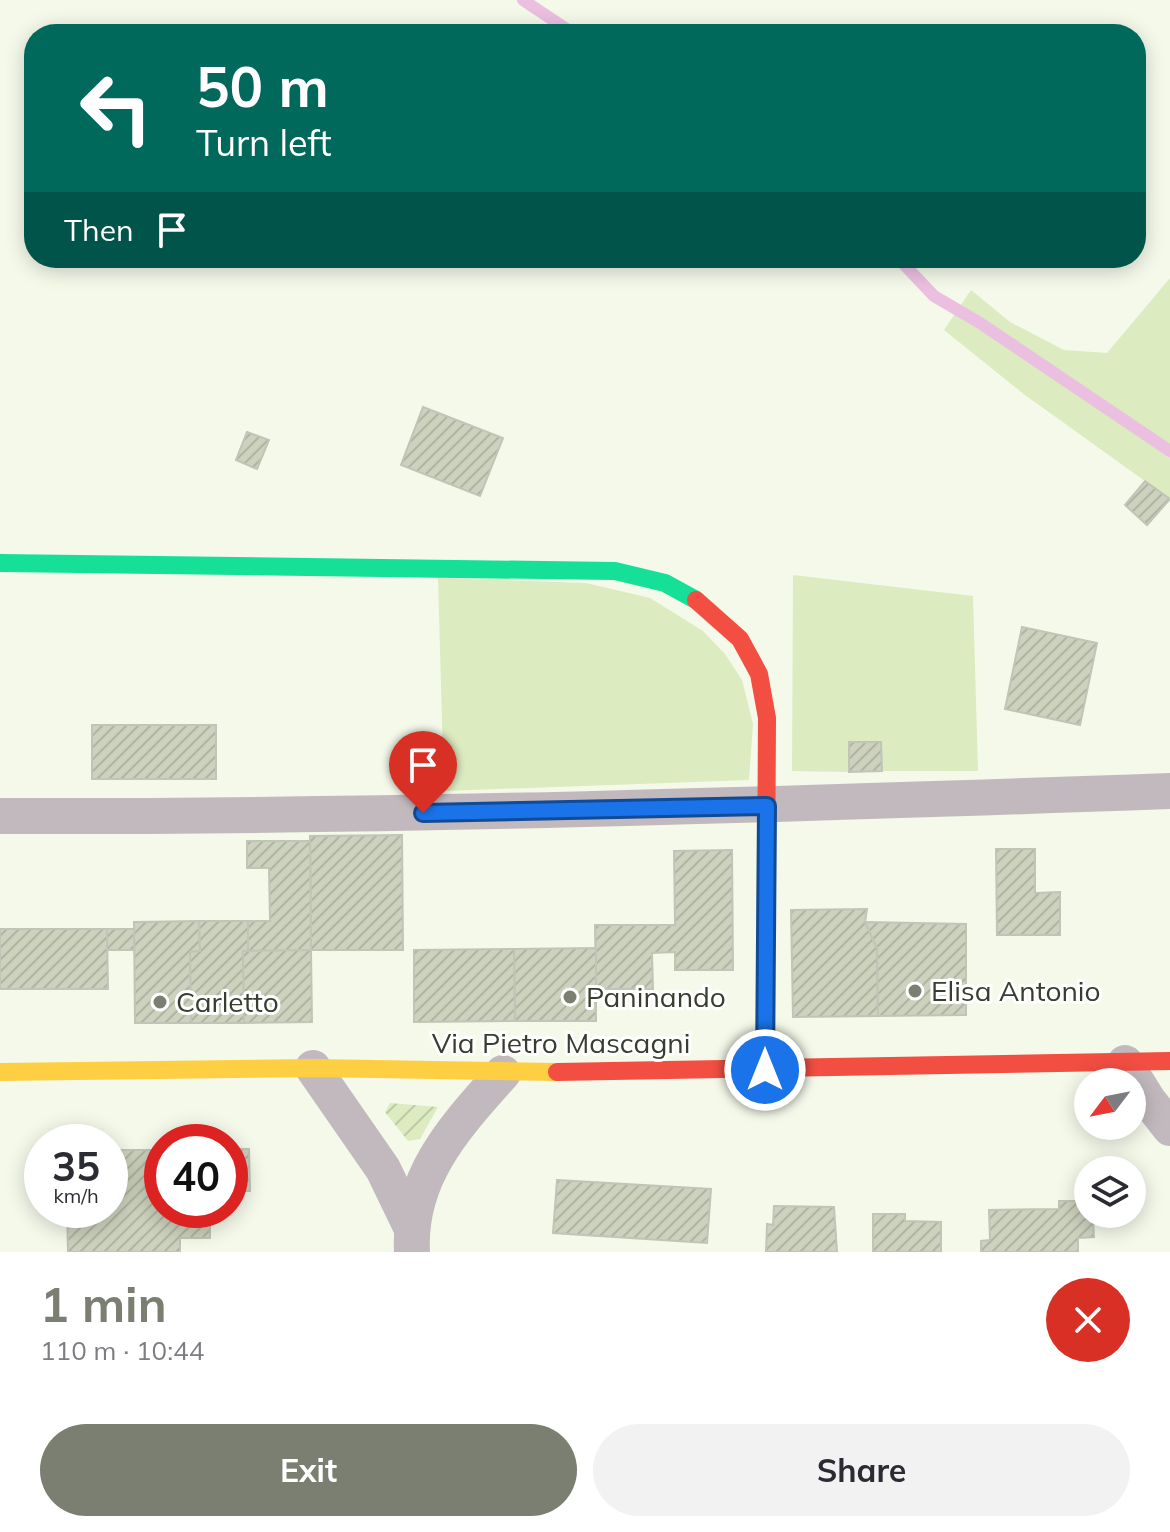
<!DOCTYPE html>
<meta charset="utf-8">
<style>
body{margin:0;font-family:Mulish,sans-serif;background:#f2f2f3;color:#2b2b33;height:100vh;display:flex;flex-direction:column;font-size:30px;white-space:nowrap}
*{box-sizing:border-box;margin:0}
p{font-size:26px;color:#7c7c81}
.icon{flex:none;width:44px;height:44px;fill:none;stroke:currentColor;stroke-width:2;stroke-linecap:round;stroke-linejoin:round}
.map{position:relative;height:1252px;overflow:hidden}
.details{display:flex;flex-direction:column;background:#fff;flex:1}
.details>*{flex:none}
.top-card{position:absolute;left:24px;top:24px;width:1122px;height:244px;border-radius:32px;box-shadow:0 4px 20px #0003;background:#00695c;color:#fff;overflow:hidden}
.needle{width:52px;rotate:238deg}
.controls{position:absolute;left:1074px;top:1068px;display:grid;gap:16px}
.controls a{display:grid;place-items:center;width:72px;height:72px;border-radius:50%;background:#fff;box-shadow:0 4px 20px #0003;font-size:40px}
.speed{position:absolute;left:24px;top:1124px;display:flex;gap:16px;font-size:40px;font-weight:700;text-align:center}
.speed>*{display:grid;place-content:center;width:104px;height:104px;border-radius:50%;background:#fff;box-shadow:0 4px 20px #0003;line-height:1}
.speed small{font-size:20px;font-weight:400}
.speed .limit{border:12px solid #d22;background:#fff;color:#111}
.pin{position:absolute;display:grid;place-items:center;width:68px;height:68px;color:#fff;margin:-82px -34px;border-radius:50% 50% 50% 0;rotate:-45deg;box-shadow:0 0 8px #0007}
.pin .icon{rotate:45deg}
.me{position:absolute;width:88px;margin:-44px;rotate:0deg;stroke-linejoin:round;filter:drop-shadow(0 0 6px #0008)}
.turn{display:flex;align-items:center;gap:28px;height:168px;padding:0 40px;font-size:36px}
.turn .icon{width:104px;height:104px;stroke-width:2.5}
.turn b{display:block;font-size:56px;line-height:68px}
.then{display:flex;align-items:center;height:76px;padding:0 40px;background:#0003;gap:16px;font-size:30px}
.round{display:grid;place-items:center;flex:none;width:84px;height:84px;border-radius:42px;background:#f2f2f3}
.headline{display:flex;align-items:center;justify-content:space-between;height:136px;padding:0 40px}
h1{font-size:48px;font-weight:700;line-height:60px;color:#7a7f71}
.primary-button{display:flex;gap:16px;margin-top:auto;padding:16px 40px}
.primary-button a{flex:1;height:92px;border-radius:48px;background:#7a7f71;color:#fff;font-size:32px;font-weight:700;line-height:92px;text-align:center}
.primary-button a+a{background:#f2f2f3;color:#2b2b33}
.map>svg:first-child{display:block}
.grass{fill:#dcebc0}
.garden{fill:url(#garden-furrows)}
.lines{fill:none;stroke-linecap:round;stroke-linejoin:round}
.stream{stroke:#ebbfe0;stroke-width:12}
.building{fill:url(#building-hatch);stroke:#c0c5b7;stroke-width:2}
.street{stroke:#c2b9be;stroke-width:36}
.fast{stroke:#16e098;stroke-width:18}
.slow{stroke:#ffcf43;stroke-width:18}
.jam{stroke:#f24e42;stroke-width:18}
.route-casing{stroke:#114b97;stroke-width:20}
.route{stroke:#1a73e8;stroke-width:14}
.poi-dot{fill:#7a7f71;stroke:#fff;stroke-width:3}
.labels{text-anchor:middle;stroke-width:6;stroke-linejoin:round;paint-order:stroke}
.poi-label{font-size:28px;fill:#383d30;stroke:#fff;text-anchor:start}
.street-label{font-size:28px;fill:#383d30;stroke:#fff}
</style>
<div class="map">
<svg width="1170" height="1252" viewBox="0 0 1170 1252">
<defs>
<pattern id="garden-furrows" width="10" height="10" patternUnits="userSpaceOnUse" patternTransform="scale(2)"><rect width="10" height="10" fill="#dcebc0"/><path d="M-1 1l2-2M0 10L10 0M9 11l2-2" fill="none" stroke="#becaa5"/></pattern>
<pattern id="building-hatch" width="6" height="6" patternUnits="userSpaceOnUse" patternTransform="scale(2)"><rect width="6" height="6" fill="#ccd2bd"/><path d="M-1 1l2-2M0 6l6-6M5 7l2-2" fill="none" stroke="#b0b5a3"/></pattern>
</defs>
<rect width="100%" height="100%" fill="#f4f9ea"/>
<!-- grass -->
<g class="grass">
<polygon points="1170,278 1170,499 1025,395 944,330 971,290 1010,322 1064,350 1107,353"/>
<polygon points="793,575 973,596 978,771 882,771 880,742 849,743 849,772 792,771"/>
<polygon points="438,578 586,583 650,598 703,631 725,654 742,680 753,724 749,780 444,791"/>
</g>
<!-- garden -->
<polygon class="garden" points="390,1103 438,1107 420,1139 408,1141 385,1112"/>
<g class="lines">
<!-- stream -->
<g class="stream">
<polyline points="523,0 574,34"/>
<polyline points="898,258 934,296 980,323 1170,451"/>
</g>
</g>
<!-- building -->
<g class="building">
<polygon points="423,407 503,438 480,496 401,465"/>
<polygon points="247,432 269,440 257,469 236,460"/>
<polygon points="1145,481 1170,499 1147,525 1125,505"/>
<polygon points="1022,627 1097,643 1080,725 1005,709"/>
<rect x="92" y="725" width="124" height="54"/>
<polygon points="849,742 881,742 882,771 849,772"/>
<polygon points="402,835 403,950 311,950 310,836"/>
<polygon points="247,841 310,841 311,950 248,951 248,921 270,921 269,868 247,868"/>
<polygon points="996,849 1035,849 1035,893 1060,892 1060,935 997,935"/>
<polygon points="732,850 733,970 675,970 675,952 652,953 653,989 596,989 595,925 675,925 674,851"/>
<polygon points="867,909 865,922 877,948 878,1016 793,1017 791,910"/>
<polygon points="199,921 200,951 190,952 191,1023 135,1023 134,922"/>
<polygon points="199,921 248,921 248,951 243,951 244,1023 191,1023 190,952 200,951"/>
<polygon points="865,922 966,924 966,1015 878,1016 877,948"/>
<polygon points="0,929 107,929 108,989 0,989"/>
<rect x="107" y="929" width="27" height="21"/>
<polygon points="596,948 596,1021 515,1021 514,949"/>
<polygon points="514,949 515,1021 414,1022 414,950"/>
<polygon points="311,950 312,1022 244,1023 243,951"/>
<polygon points="230,1149 249,1149 250,1191 230,1191"/>
<polygon points="110,1150 162,1150 162,1210 210,1210 210,1238 180,1238 180,1252 68,1252 67,1210 110,1210"/>
<polygon points="557,1180 711,1189 707,1243 553,1233"/>
<polygon points="1059,1201 1082,1201 1088,1214 1093,1219 1094,1237 1078,1238 1078,1252 981,1252 981,1241 990,1240 989,1210 1059,1209"/>
<polygon points="774,1206 834,1207 837,1252 766,1252 767,1224 773,1225"/>
<polygon points="873,1214 905,1214 905,1221 941,1222 941,1252 873,1252"/>
</g>
<g class="lines">
<!-- street -->
<g class="street">
<path d="M0,816C390,817 780,805 1170,791"/>
<polyline points="1125,1063 1148,1100 1170,1128"/>
<polyline points="313,1068 383,1169 411,1227"/>
<path d="M412,1252C408,1176 456,1126 503,1073"/>
</g>
<!-- fast -->
<g class="fast">
<polyline points="0,563 615,571 665,583 696,600"/>
<polyline points="765,1070 766,889"/>
</g>
<!-- slow -->
<polyline class="slow" points="0,1072 313,1068 557,1072"/>
<!-- jam -->
<g class="jam">
<polyline points="696,600 740,639 759,674 767,718 766,889"/>
<polyline points="557,1072 1170,1061"/>
</g>
</g>
<g class="lines">
<defs>
<polyline id="route" points="423,813 767,806 765,1070"/>
</defs>
<!-- route casing -->
<use href="#route" class="route-casing"/>
<!-- route -->
<use href="#route" class="route"/>
</g>
<!-- markers -->
<g class="poi-dot">
<circle cx="915" cy="991" r="8"/>
<circle cx="570" cy="997" r="8"/>
<circle cx="160" cy="1002" r="8"/>
</g>
<g class="labels">
<!-- poi labels -->
<g class="poi-label">
<text x="931" y="1001">Elisa Antonio</text>
<text x="586" y="1007">Paninando</text>
<text x="176" y="1012">Carletto</text>
</g>
<!-- street labels -->
<g class="street-label">
<text x="561" y="1053">Via Pietro Mascagni</text>
</g>
</g>
</svg>
<div class="controls">
<a><svg class="needle" viewBox="-14 -14 28 28"><path d="M0-13l5 13h-10z" fill="#e53935"/><path d="M0 13l5-13h-10z" fill="#7c7c81"/></svg></a>
<a><svg class="icon" aria-label="layers" viewBox="0 0 24 24"><path d="M12 4l9 5-9 5-9-5zM3 14l9 5 9-5"/></svg></a>
</div>
<div class="speed"><div>35<small>km/h</small></div><div class="limit">40</div></div>
<div class="pin" style="left:423px;top:813px;background:#d93025"><svg class="icon" aria-label="arrive" viewBox="0 0 24 24"><path d="M6 21V4h12l-3 4 3 4H6"/></svg></div>
<svg class="me" style="left:765px;top:1070px" viewBox="-20 -20 40 40"><circle r="17" fill="#1a73e8" stroke="#fff" stroke-width="3"/><path d="M0-11L8 9 0 5-8 9z" fill="#fff"/></svg>
<div class="top-card">
<div class="turn"><svg class="icon" aria-label="left" viewBox="0 0 24 24"><path d="M17 20v-9H6M10 6l-5 5 5 5"/></svg><div><b>50 m</b>Turn left</div></div>
<div class="then">Then<svg class="icon" aria-label="arrive" viewBox="0 0 24 24"><path d="M6 21V4h12l-3 4 3 4H6"/></svg></div>
</div>
</div>
<section class="details">
<div class="headline"><div><h1>1 min</h1><p>110 m · 10:44</p></div><a class="round" style="background:#d93025;color:#fff"><svg class="icon" aria-label="close" viewBox="0 0 24 24"><path d="M6 6l12 12M18 6L6 18"/></svg></a></div>
<div class="primary-button"><a>Exit</a><a>Share</a></div>
</section>
